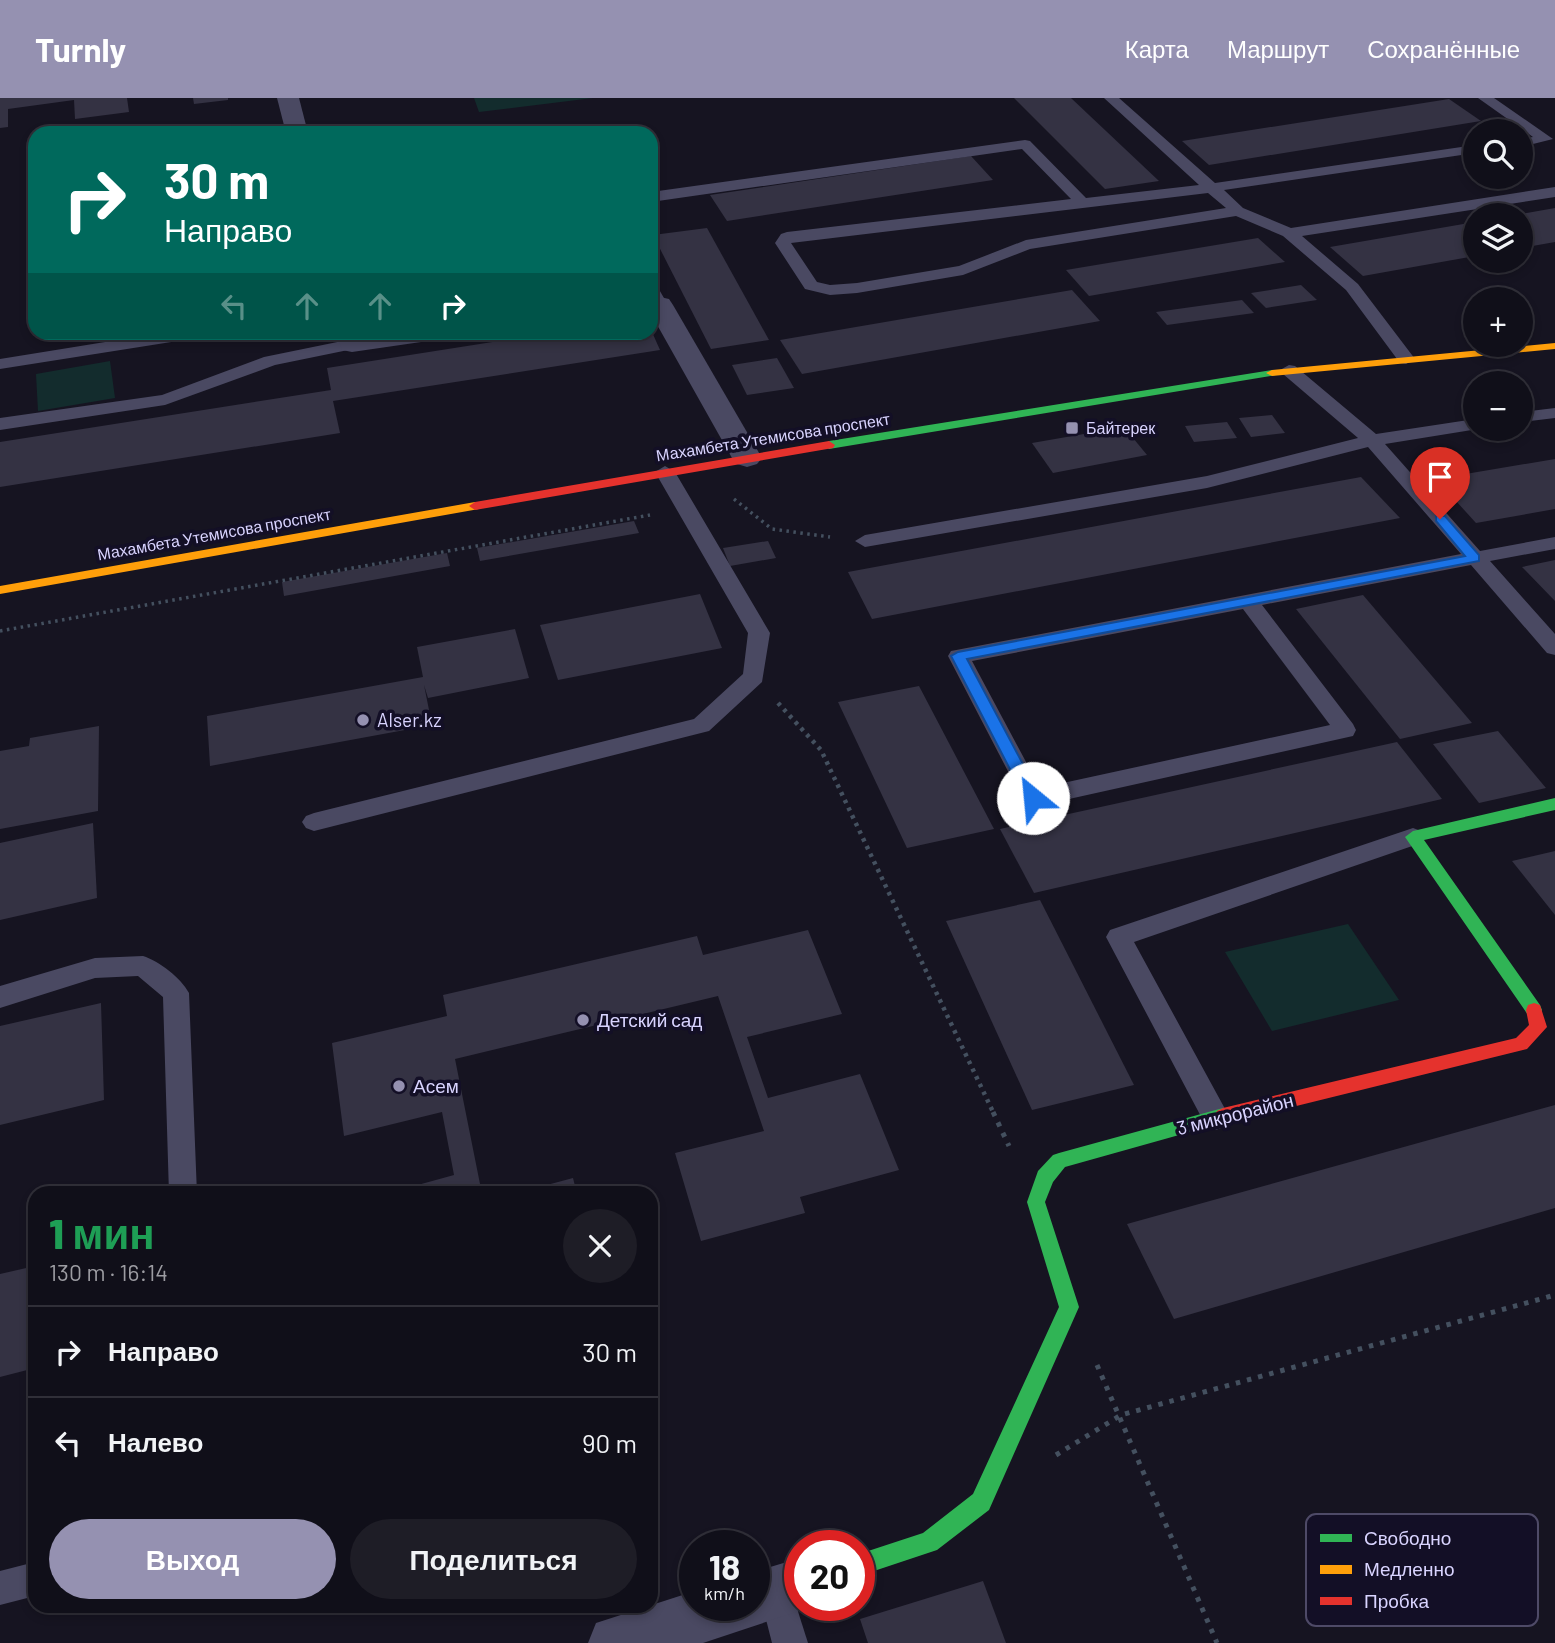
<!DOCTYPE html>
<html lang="ru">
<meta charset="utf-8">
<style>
body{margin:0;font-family:Barlow,sans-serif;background:#1e1d26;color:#f1f3f6;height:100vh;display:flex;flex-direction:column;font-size:26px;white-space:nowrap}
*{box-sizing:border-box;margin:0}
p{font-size:23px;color:#9c9ca2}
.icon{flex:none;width:38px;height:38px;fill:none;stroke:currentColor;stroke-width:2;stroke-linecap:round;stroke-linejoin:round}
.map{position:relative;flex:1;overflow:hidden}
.side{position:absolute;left:28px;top:1088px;width:630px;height:427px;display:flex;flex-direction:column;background:#100f19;border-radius:21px;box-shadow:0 4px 10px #0003,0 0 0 2px #302f38}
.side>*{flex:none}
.banner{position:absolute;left:28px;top:28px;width:630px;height:214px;border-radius:21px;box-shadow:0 4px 10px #0003,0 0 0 2px #302f38;background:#00695c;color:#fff;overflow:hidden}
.controls{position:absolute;left:1463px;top:21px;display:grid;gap:14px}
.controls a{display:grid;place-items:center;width:70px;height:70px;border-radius:50%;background:#100f19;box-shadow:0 4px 10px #0003,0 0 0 2px #302f38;font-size:35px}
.speed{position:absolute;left:679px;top:1432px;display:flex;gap:14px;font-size:35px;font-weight:700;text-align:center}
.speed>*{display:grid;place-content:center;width:91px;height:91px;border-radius:50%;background:#100f19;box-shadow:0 4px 10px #0003,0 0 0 2px #302f38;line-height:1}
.speed small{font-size:18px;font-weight:400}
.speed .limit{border:10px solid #d22;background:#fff;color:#111}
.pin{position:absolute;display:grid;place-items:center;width:60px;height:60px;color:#fff;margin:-72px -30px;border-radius:50% 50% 50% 0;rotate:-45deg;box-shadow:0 0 7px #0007}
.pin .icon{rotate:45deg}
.me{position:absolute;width:77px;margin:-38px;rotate:332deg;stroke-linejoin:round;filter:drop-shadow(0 0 5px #0008)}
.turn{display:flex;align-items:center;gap:24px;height:147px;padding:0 21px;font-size:32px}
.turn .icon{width:91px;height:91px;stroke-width:2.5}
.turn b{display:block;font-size:49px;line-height:60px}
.lanes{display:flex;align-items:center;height:66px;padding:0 21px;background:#0003;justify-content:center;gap:35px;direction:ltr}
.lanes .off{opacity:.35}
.round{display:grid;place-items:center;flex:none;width:74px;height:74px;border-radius:37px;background:#1e1d26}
.summary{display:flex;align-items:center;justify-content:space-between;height:119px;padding:0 21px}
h1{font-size:42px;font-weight:800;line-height:52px;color:#1e9e55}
.action{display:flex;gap:14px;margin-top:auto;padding:14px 21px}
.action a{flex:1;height:80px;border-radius:42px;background:#9591b1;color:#fff;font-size:28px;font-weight:800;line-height:80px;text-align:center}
.action a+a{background:#1e1d26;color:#f1f3f6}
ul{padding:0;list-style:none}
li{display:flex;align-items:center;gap:21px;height:91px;padding:0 21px;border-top:2px solid #302f38}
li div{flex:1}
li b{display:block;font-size:26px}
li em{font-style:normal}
header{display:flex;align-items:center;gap:42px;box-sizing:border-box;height:98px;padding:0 35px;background:#9591b1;color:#fff}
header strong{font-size:33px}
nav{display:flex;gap:38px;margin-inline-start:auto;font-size:24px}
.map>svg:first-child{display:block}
.green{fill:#132c2d}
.building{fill:#343243}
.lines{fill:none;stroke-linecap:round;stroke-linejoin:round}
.path-far2{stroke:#44505f;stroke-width:3.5;stroke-dasharray:2.5 4.5;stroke-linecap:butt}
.path-far1{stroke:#44505f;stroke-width:4.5;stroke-dasharray:3.5 5;stroke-linecap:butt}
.path{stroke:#44505f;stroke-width:5;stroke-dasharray:4.5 7;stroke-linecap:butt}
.lane{fill:#4a4962;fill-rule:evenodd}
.street{fill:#4a4962;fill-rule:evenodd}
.fast{fill:#30b455;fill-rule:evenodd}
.slow{fill:#ff9f0a;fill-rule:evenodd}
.jam{fill:#e5322d;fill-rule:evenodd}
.route{fill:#1a73e8;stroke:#114b97;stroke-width:2}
.poi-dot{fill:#9591b1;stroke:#130f26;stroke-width:2.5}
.labels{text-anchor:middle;stroke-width:7;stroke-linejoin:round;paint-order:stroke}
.far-poi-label{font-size:16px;fill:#d9d4ff;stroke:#130f26;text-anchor:start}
.far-street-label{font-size:16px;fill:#d9d4ff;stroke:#130f26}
.poi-label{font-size:19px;fill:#d9d4ff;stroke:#130f26;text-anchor:start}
.street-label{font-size:19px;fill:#d9d4ff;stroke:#130f26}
.key{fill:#130f26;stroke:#4e4a67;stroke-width:2}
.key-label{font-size:19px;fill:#d9d4ff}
</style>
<header>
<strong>Turnly</strong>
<nav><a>Карта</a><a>Маршрут</a><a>Сохранённые</a></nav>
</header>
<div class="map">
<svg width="1555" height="1545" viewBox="0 0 1555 1545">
<rect width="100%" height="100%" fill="#161421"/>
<!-- green -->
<g class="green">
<polygon points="474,0 593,0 479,14"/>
<polygon points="110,263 115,300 38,313 36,276"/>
<polygon points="1348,826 1399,902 1272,933 1225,854"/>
</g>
<!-- building -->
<g class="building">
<polygon points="0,0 127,0 129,14 75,21 74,2 8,11 8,29 0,30"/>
<polygon points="193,0 228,0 228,2 194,6"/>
<polygon points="1014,0 1071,0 1159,83 1105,91"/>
<polygon points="1449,1 1481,23 1209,67 1182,43"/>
<polygon points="971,58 993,82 727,123 710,97"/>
<polygon points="1555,110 1555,144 1521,150 1521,116"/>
<polygon points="1475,124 1475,158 1363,178 1330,149"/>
<polygon points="707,130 769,242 711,251 653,137"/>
<polygon points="1258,140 1285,164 1089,198 1066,172"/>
<polygon points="1301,187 1317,202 1266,210 1251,195"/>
<polygon points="1072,192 1100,223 802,276 780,242"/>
<polygon points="1242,202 1254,215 1167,227 1156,214"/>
<polygon points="557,234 652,234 660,252 333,303 340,335 0,389 0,344 331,292 327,270"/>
<polygon points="777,260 794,290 747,297 732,267"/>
<polygon points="1272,317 1285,335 1251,339 1239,320"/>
<polygon points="1227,324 1237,340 1194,344 1185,328"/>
<polygon points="1124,329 1147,357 1053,375 1032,345"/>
<polygon points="1555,361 1555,411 1476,425 1436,381"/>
<polygon points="1361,379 1400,420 872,521 848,474"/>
<polygon points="634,423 639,435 480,463 477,450"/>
<polygon points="768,443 776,460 730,468 723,450"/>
<polygon points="447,455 450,468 284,498 282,484"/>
<polygon points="1555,462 1555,503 1522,469"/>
<polygon points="700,496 722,550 558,582 540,527"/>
<polygon points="1363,497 1472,625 1400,641 1296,511"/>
<polygon points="515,531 529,580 428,600 424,587 432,627 210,668 207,618 423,579 417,549"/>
<polygon points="919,588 994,731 907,750 838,604"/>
<polygon points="99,628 98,713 0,731 0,653 29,648 30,640"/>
<polygon points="1498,633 1546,690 1479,705 1433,646"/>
<polygon points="1397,644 1442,701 1034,795 1000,731"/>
<polygon points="93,725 97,800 0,822 0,745"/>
<polygon points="1555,753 1555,817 1512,763"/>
<polygon points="1040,802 1134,987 1032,1012 946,823"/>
<polygon points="808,832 842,916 747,939 768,1000 860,976 899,1072 800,1099 805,1115 701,1143 675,1055 764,1033 718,898 455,961 482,1096 385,1096 454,1077 442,1014 344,1038 332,945 447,918 443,897 697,838 703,857"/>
<polygon points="101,905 104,1002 0,1027 0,928"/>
<polygon points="1555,1007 1555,1110 1174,1221 1127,1126"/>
<polygon points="573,1080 577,1096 517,1096 517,1095"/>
<polygon points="35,1168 35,1270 0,1279 0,1176"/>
<polygon points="983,1483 1006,1545 868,1545 860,1521"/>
</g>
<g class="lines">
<!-- path-far2 -->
<g class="path-far2">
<polyline points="734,401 772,431 830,439"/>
<polyline points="0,533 650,417"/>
</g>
<!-- path-far1 -->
<polyline class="path-far1" points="778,605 821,652 994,1016"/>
<!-- path -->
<g class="path">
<polyline points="993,1014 1009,1048"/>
<polyline points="1097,1267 1217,1545"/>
<polyline points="1056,1357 1121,1317 1555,1197"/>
</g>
<!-- lane -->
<g class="lane">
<path d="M1104,0H1119L1215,85L1475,47V55L1224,92L1243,110L1291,130L1555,89V99L1302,138L1358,186L1415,261L1406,266L1400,265L1346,192L1283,138L1236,118L1030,151L963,177L857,195L830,197L805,191L775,145L781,136L787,134L1071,101L1022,51L651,104V94L1025,42L1030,43L1086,100L1199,87ZM1208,95L1226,110L1026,142L959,168L857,185L830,187L817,184L791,145Z"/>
<polygon points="1478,0 1494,0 1553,41 1521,49 1521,41 1533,39"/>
<polygon points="651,186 657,188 668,207 666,211 654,211 651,206"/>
<polygon points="167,234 211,234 203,239 0,271 0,261"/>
<polygon points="352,241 358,242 361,246 358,250 275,267 165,307 0,332 0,320 162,297 264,259"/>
<path d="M1289,267L1295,268L1376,336L1475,321V331H1478L1385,346L1480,453L1555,439V451L1490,463L1555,536V557L1547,555L1471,467L1262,507L1353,626L1356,632L1353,638L1033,709L1025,706L948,558L951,553L1461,456L1368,349L1207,390L865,449L855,443L865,437L1207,378L1358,340L1283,276L1280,272ZM1243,511L1330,627L1040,690L972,563Z"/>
<polygon points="1555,310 1555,320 1521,324 1521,314"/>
<polygon points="665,368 675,374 770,535 762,584 709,633 314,733 306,730 302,724 306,718 314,715 694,621 743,576 748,535 655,374"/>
<polygon points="1413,730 1421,733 1425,739 1421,745 1134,844 1230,1020 1226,1028 1216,1032 1206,1028 1106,839 1110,832"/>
<path d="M143,858C159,863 181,880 189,895L197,1096H169L163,899L138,878L95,880L0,910V888L95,860Z"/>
<polygon points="35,1464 35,1498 0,1507 0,1473"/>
<polygon points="776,1477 788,1482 808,1545 772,1545 759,1494 764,1482"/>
</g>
<!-- street -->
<g class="street">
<polygon points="277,0 299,0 308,35 286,35"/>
<polygon points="660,199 669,201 673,207 762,360 757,366 747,369 737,366 732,360 651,216 651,200"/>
<polygon points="336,234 448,234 444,240 435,242 352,254 342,252"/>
<polygon points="800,1460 800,1507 817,1507 703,1545 588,1545 596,1525 695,1493 695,1507 754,1507 754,1474"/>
</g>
<!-- fast -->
<g class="fast">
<polygon points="1272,272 1276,273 1276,277 829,351 823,347 829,343"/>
<polygon points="1555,700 1555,712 1424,742 1540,907 1542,912 1540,917 1534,919 1528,917 1405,739 1413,733"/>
<polygon points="1223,1010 1229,1013 1232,1018 1229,1023 1065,1069 1053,1084 1045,1104 1079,1209 989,1412 937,1452 859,1478 859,1456 923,1435 973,1396 1059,1209 1027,1104 1038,1073 1053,1057 1059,1055"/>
</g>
<!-- slow -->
<g class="slow">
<polygon points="1555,245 1555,251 1272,278 1266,275 1272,272"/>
<polygon points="475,404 481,408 479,411 0,496 0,488"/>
</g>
<!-- jam -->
<g class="jam">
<polygon points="829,343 835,347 833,350 475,412 469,408 475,404"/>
<polygon points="1534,905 1540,907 1547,929 1527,951 1223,1026 1217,1023 1214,1018 1217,1013 1223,1010 1516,940 1529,927 1526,912 1528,907"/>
</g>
</g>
<!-- route -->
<polygon class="route" points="1436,418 1445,418 1479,457 1479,463 967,561 1041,700 1033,706 1025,700 951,558 958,554 1465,458 1436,423"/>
<!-- markers -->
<g class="poi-dot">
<rect x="1065" y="323" width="14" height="14" rx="3.5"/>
<circle cx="363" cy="622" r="7"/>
<circle cx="583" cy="922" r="7"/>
<circle cx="399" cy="988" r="7"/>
</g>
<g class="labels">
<!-- far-poi labels -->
<g class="far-poi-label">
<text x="1086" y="336">Байтерек</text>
</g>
<!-- far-street labels -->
<g class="far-street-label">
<text transform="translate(773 339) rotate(-9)" y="6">Махамбета Утемисова проспект</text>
<text transform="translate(214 436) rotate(-10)" y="6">Махамбета Утемисова проспект</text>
</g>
<!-- poi labels -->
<g class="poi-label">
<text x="377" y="629">Alser.kz</text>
<text x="597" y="929">Детский сад</text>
<text x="413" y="995">Асем</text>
</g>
<!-- street labels -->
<g class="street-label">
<text transform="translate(1235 1016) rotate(-14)" y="7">3 микрорайон</text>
</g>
</g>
<!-- legend -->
<rect x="1306" y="1416" width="232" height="112" rx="10" class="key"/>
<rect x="1320" y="1436" width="32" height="8" fill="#30b455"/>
<rect x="1320" y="1467" width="32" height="9" fill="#ff9f0a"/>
<rect x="1320" y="1499" width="32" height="8" fill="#e5322d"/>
<g class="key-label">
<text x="1364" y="1447">Свободно</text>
<text x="1364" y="1478">Медленно</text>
<text x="1364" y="1510">Пробка</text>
</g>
</svg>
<div class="controls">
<a><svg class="icon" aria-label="search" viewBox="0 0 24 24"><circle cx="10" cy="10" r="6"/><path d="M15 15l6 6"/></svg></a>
<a><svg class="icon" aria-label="layers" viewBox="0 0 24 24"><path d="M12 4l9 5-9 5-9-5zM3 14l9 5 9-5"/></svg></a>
<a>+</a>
<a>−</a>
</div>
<div class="speed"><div>18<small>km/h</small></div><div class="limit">20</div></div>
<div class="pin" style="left:1440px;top:421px;background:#d93025"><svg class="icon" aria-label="arrive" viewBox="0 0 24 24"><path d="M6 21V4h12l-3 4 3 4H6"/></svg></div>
<svg class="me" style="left:1033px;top:700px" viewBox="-20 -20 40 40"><circle r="19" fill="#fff"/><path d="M0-13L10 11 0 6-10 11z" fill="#1a73e8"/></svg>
<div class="banner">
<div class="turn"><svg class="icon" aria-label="right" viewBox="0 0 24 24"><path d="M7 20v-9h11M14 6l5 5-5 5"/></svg><div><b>30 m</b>Направо</div></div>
<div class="lanes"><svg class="icon off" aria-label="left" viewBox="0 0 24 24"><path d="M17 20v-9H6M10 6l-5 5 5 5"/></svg><svg class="icon off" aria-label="ahead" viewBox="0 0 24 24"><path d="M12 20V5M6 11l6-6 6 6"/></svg><svg class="icon off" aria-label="ahead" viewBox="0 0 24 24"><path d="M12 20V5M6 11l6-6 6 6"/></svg><svg class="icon" aria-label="right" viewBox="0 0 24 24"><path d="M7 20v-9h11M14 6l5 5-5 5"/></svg></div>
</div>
<section class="side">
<div class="summary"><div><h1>1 мин</h1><p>130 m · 16:14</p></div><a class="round"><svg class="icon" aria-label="close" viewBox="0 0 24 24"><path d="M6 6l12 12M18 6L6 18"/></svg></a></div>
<ul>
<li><svg class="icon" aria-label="right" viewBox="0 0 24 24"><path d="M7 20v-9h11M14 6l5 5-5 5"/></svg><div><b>Направо</b></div><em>30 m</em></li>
<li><svg class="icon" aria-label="left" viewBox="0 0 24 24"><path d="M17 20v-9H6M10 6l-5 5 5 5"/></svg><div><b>Налево</b></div><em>90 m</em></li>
</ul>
<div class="action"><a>Выход</a><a>Поделиться</a></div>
</section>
</div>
